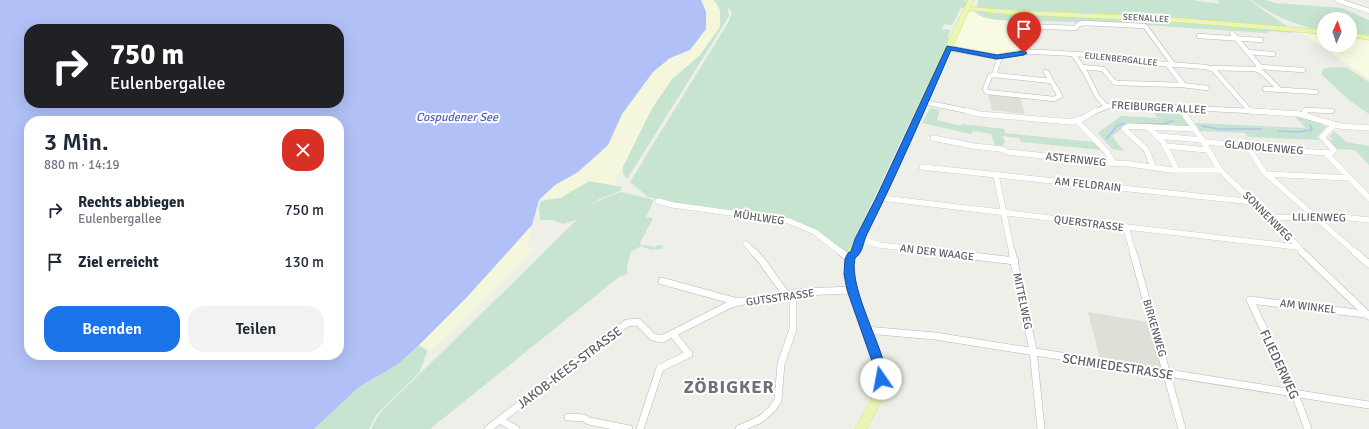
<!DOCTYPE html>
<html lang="de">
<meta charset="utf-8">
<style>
body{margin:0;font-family:Signika,sans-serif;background:#f2f2f3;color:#1f2937;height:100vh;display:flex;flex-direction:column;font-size:15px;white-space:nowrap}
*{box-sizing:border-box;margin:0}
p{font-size:13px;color:#747a83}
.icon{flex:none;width:22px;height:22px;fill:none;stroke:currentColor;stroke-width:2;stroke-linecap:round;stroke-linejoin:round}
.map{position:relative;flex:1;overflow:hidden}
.sheet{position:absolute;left:24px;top:116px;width:320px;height:244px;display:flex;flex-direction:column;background:#fff;border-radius:16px;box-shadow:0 4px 16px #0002}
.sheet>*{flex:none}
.guide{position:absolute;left:24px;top:24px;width:320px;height:84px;border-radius:16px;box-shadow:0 4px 16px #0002;background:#202124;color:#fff;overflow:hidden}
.needle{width:26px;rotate:3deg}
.controls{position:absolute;left:1317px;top:12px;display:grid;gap:8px}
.controls a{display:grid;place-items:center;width:40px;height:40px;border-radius:50%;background:#fff;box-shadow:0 4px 16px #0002;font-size:20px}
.pin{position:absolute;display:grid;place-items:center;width:34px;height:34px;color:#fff;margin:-41px -17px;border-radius:50% 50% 50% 0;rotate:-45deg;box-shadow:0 0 4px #0007}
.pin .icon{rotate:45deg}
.me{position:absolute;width:44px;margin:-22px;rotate:348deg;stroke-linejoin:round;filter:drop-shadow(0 0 3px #0008)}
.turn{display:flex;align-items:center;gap:14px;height:84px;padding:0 20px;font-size:18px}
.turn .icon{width:52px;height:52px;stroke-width:2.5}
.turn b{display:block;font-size:28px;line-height:34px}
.round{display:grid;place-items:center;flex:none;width:42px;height:42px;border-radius:16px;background:#f2f2f3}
.head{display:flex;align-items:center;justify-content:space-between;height:68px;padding:0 20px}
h1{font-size:24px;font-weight:600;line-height:30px}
.button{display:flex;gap:8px;margin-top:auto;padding:8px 20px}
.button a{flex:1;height:46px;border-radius:16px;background:#1a73e8;color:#fff;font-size:16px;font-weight:600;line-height:46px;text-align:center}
.button a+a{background:#f2f2f3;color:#1f2937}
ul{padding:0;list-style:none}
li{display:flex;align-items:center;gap:12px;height:52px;padding:0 20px}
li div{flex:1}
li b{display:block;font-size:15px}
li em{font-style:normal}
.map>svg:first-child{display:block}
.commercial{fill:#f8fbe2}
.education{fill:#dedfd6}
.green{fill:#c7e4d1}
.sand{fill:#f4f7db}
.water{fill:#b1c0f6;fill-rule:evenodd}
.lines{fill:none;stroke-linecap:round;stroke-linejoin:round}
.stream{stroke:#b1c0f6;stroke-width:1.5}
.minor-far2-casing{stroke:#b8b8bc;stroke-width:5.5}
.minor-far1-casing{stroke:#b8b8bc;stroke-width:6}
.minor-casing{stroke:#b8b8bc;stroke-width:8}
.major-casing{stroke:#dbe26e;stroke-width:1}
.minor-far2{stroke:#fff;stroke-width:4.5}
.minor-far1{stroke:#fff;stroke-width:5.5}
.minor{stroke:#fff;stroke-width:7}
.major{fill:#eaf6b6;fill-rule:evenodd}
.route{fill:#1a73e8;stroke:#114b97}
.labels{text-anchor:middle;stroke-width:4;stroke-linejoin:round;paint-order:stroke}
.far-street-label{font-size:9px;fill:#5f6066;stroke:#fff}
.street-label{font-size:11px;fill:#5f6066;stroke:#fff}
.water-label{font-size:12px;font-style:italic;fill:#5663b7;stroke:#fff}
.near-street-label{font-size:13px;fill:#5f6066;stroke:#fff}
.near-district-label{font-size:18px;font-weight:bold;letter-spacing:1px;fill:#707178;stroke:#fff}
</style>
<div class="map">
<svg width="1369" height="429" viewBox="0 0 1369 429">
<rect width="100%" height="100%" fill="#eeefe8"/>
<!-- commercial -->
<g class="commercial">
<polygon points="967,11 989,19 1019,22 1023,26 1018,39 1029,52 1001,57 949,48"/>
<polygon points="1302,33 1324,35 1324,45 1350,45 1350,38 1369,40 1369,79"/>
</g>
<!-- education -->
<g class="education">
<polygon points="988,93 1020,97 1025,114 992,110"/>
<polygon points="1088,312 1153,323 1168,374 1101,363"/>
</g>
<!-- green -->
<g class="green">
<path d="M713,0H963L971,2L968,8H961L952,25L944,24L942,29L950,30L948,37L949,39L849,251L844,252C824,235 815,227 790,220L673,203L648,197L630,182L729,21L732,13L727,6L729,16L723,26L627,179L623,174V166L652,108L672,79L700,55L716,3Z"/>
<polygon points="978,0 1192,0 1220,4 1217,0 1249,0 1288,27 1148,16 992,9 977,7"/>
<path d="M1250,0H1266L1275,3L1342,8L1369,20V35L1350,33V19H1324V30C1296,27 1273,15 1250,0Z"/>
<path d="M975,11L1009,14L1138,19L1291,31L1293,33L1271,31L1265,33L1114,23L999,20C991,19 980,18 975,11Z"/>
<polygon points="1346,67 1369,82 1369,114 1350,101 1321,74 1324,68"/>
<polygon points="930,108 940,110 937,120 961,126 962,124 1004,129 1005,133 1093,142 1102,150 1021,142 1019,138 1002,136 1005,141 1003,146 995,145 991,134 973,131 971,134 922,123"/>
<polygon points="1154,112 1179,113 1191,128 1127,125 1112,136 1124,151 1112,149 1098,133 1121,116 1157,118"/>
<path d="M1295,117C1306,118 1318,120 1326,127L1317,137L1320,140L1248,137L1245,133L1200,131L1195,123L1306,128Z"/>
<polygon points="1334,131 1346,142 1369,146 1369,165 1355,150 1336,149 1328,138 1332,140 1333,138 1329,137"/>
<polygon points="589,181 622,187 620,191 599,199 576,220 563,224 552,220 540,220 539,207 541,201 560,198"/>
<polygon points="621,192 654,200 646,217 653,218 640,243 642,246 646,245 654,247 658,245 663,246 662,249 651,250 641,246 631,252 627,266 628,274 619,277 430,429 371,429 378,416 383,410 592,205 604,198"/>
<polygon points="419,345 428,350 419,373 376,415 369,429 314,429 359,387 398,364"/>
</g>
<!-- sand -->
<g class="sand">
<polygon points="703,0 713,0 716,3 720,10 720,27 700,55 672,79 652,108 614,185 589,181 560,198 539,200 555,185 578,172 608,146 622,114 653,72 670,58 690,50 706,12"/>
<polygon points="532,225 527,245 536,249 430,352 419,345 468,296"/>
</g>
<!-- water -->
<path class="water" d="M0,0H701L706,12V29L690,50L670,58L653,72L622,114L608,145L578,172L555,185L539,200L532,225L468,296L419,345L398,364L359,387L314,429H0ZM29,29H339V103H29ZM29,121H339V355H29Z"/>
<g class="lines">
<!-- stream -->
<g class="stream">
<polyline points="1202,126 1219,129 1261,129"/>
<polyline points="1279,131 1298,132 1312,130 1310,125"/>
<polyline points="1106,139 1117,126 1122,124 1164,124 1172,121"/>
</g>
<defs>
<g id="minor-far2">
<polyline points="1337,0 1369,11"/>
<polyline points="1199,36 1261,40"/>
<polyline points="949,48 997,57 1026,52 1040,52 1109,56 1139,62 1206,67 1214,70 1251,112"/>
<polyline points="1029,52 1018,39 1023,26 1075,28 1079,24 1084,23 1145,26 1173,64"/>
<polyline points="1248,52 1273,54"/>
<polyline points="1074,55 1085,72 1097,96 1105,105"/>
<polyline points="997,57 999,60 994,75 990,76 985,89 987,92 1054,99 1060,96 1046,72"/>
<polyline points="1082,67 1103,69 1114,82 1117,83 1182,85 1183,84 1167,64"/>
<polyline points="1260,67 1303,70"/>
<polyline points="1212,68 1255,69 1260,67 1232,33"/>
<polyline points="1255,69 1262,72 1279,89"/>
<polyline points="994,75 1051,81"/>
<polyline points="1182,85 1207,88"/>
<polyline points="1265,89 1316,92"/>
<polyline points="924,102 972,112"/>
<polyline points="1179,107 1183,112"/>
<polyline points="1094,112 1113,104 1270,112"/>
<polyline points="1305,112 1306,110 1332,111"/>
</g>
<g id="minor-far1">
<polyline points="967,111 979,114 1072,122 1082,119 1095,111"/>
<polyline points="1182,111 1201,138 1220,170 1295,243 1303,253"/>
<polyline points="1251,111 1299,114 1340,126 1369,128"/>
<polyline points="1304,115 1305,111"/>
<polyline points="1078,122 1107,152 1113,162"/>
<polyline points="1148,127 1163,142 1177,170"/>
<polyline points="1157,136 1202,140"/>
<polyline points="933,138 973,146 1001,149 1008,152 1109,163 1130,164 1171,170 1220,170"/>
<polyline points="1203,142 1244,145 1257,149 1331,153 1334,150 1322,137 1334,125"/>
<polyline points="1165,146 1208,150"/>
<polyline points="1248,147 1264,172 1356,253"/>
<polyline points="1325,152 1369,198"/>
<polyline points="1153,166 1146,149 1124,129 1128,126 1195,129"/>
<polyline points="922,167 1254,202"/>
<polyline points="1266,174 1350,178"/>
<polyline points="996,175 1012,253"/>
<polyline points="881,198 1297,247"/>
<polyline points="658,201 673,205 789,221 815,232 842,253"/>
<polyline points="1270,218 1332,216 1369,220"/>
<polyline points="1126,227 1133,253"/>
<polyline points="860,239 880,245 947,253"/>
<polyline points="746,244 754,253"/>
</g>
<g id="minor">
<polyline points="754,252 762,261 787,296"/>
<polyline points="841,252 850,259"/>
<polyline points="939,252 1015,261"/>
<polyline points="1012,252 1033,350 1041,429"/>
<polyline points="1133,252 1182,429"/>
<polyline points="1302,252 1369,316"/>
<polyline points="1355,252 1369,264"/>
<polyline points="662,281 738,302"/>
<polyline points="866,330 935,336 1369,405"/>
<polyline points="568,417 584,418 589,421 629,429"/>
<polyline points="500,420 516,429"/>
<polyline points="488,429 627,323 638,322 653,337 662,339 729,305 738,302 803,292 852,290"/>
<polyline points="640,429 660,368 689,354 673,334"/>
<polyline points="739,429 761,419 772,409 778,400 781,364 793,329 793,299 791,295"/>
<polyline points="1308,429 1295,394 1250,300 1365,314"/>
</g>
<g id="major">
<path d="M968,0H974L970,7L1006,10L1178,18L1324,30V34L1178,22L1006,14L969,10L885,198L867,231L859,253L855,257C852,289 867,316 878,346C882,358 887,371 886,384C884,400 873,415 866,429H855C861,415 874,401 876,385C880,357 854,317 848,289C844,276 846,263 848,250L849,248L853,247C862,222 877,198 888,174C914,115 940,57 968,0Z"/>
<polygon points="1350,33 1369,36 1369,40 1350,37"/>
</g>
</defs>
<!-- minor-far2 casing -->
<use href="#minor-far2" class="minor-far2-casing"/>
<!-- minor-far1 casing -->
<use href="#minor-far1" class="minor-far1-casing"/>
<!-- minor casing -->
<use href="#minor" class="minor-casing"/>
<!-- major casing -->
<use href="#major" class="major-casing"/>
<!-- minor-far2 -->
<use href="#minor-far2" class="minor-far2"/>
<!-- minor-far1 -->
<use href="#minor-far1" class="minor-far1"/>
<!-- minor -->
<use href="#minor" class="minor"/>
<!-- major -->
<use href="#major" class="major"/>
</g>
<!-- route -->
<path class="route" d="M947,46L997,55L1024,51L1027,53L1024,55L997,59L951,50C924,112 897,174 867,234C863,242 863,253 855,258C847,291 894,364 885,382L881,383L877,382L873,364L847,290L844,274L845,259L848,253L851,251L855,239L876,198Z"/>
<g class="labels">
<!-- far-street labels -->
<g class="far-street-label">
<text transform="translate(1146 18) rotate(3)" y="3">SEENALLEE</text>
<text transform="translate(1121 59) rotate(6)" y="3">EULENBERGALLEE</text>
</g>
<!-- street labels -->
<g class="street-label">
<text transform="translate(1159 107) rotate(3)" y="4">FREIBURGER ALLEE</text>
<text transform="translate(1264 147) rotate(5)" y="4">GLADIOLENWEG</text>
<text transform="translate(1076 159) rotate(6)" y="4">ASTERNWEG</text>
<text transform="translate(1088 184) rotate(6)" y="4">AM FELDRAIN</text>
<text transform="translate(1268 216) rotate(45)" y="4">SONNENWEG</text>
<text transform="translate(759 217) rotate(8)" y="4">MÜHLWEG</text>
<text transform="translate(1319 217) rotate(1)" y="4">LILIENWEG</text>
<text transform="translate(1089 223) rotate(7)" y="4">QUERSTRASSE</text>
<text transform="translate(937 252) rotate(7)" y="4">AN DER WAAGE</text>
<text transform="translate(780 297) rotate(-8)" y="4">GUTSSTRASSE</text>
<text transform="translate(1023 301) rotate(78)" y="4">MITTELWEG</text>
<text transform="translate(1308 306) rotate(7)" y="4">AM WINKEL</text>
<text transform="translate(1155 328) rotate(74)" y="4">BIRKENWEG</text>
</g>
<!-- water labels -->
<g class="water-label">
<text x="457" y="121">Cospudener See</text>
</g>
<!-- near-street labels -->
<g class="near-street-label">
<text transform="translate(1280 364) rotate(65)" y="5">FLIEDERWEG</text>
<text transform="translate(1118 366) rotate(9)" y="5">SCHMIEDESTRASSE</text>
<text transform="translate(569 367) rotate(-37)" y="5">JAKOB-KEES-STRASSE</text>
</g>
<!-- near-district labels -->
<g class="near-district-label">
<text x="729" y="393">ZÖBIGKER</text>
</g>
</g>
</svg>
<div class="controls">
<a><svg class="needle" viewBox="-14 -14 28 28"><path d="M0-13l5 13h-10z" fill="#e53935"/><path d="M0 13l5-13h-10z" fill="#747a83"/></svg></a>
</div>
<div class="pin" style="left:1024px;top:53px;background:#d93025"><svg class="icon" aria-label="arrive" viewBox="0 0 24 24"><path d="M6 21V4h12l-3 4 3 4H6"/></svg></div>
<svg class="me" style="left:881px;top:379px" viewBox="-20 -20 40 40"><circle r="19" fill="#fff"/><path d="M0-13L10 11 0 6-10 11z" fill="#1a73e8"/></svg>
<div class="guide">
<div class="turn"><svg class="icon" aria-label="right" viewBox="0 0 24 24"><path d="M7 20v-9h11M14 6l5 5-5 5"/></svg><div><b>750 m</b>Eulenbergallee</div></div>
</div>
<section class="sheet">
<div class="head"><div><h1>3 Min.</h1><p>880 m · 14:19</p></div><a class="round" style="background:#d93025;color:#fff"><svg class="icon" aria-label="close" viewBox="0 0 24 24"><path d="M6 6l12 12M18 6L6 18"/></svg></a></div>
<ul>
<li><svg class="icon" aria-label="right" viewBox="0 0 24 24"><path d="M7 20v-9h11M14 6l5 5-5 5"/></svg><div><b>Rechts abbiegen</b><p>Eulenbergallee</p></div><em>750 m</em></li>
<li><svg class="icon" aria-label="arrive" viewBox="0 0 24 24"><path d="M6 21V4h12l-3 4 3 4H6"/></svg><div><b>Ziel erreicht</b></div><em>130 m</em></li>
</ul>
<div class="button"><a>Beenden</a><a>Teilen</a></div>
</section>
</div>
